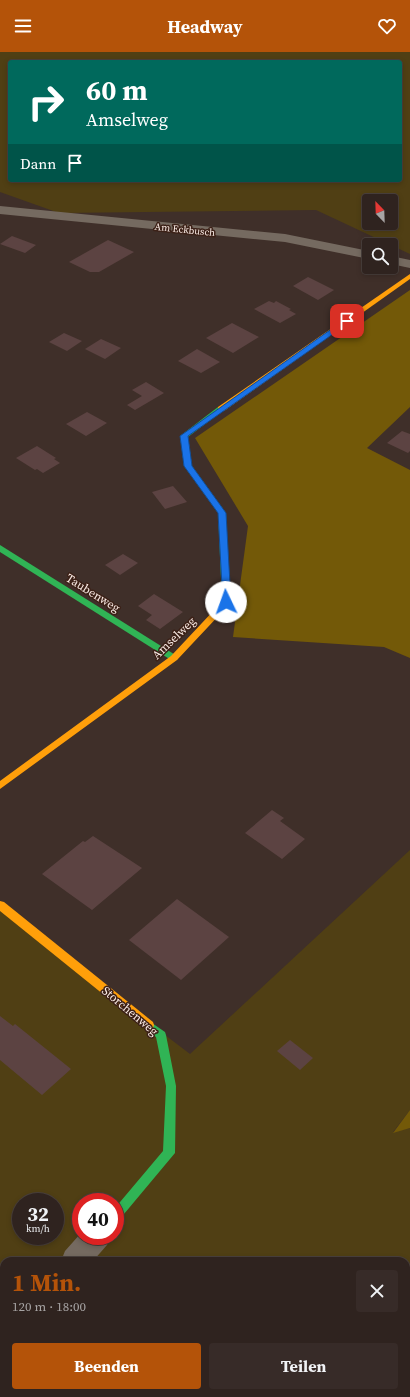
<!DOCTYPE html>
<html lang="de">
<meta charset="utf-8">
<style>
body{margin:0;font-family:"Source Serif 4",serif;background:#372b28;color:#f1f3f6;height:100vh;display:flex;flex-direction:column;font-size:15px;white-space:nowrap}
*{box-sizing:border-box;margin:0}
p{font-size:13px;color:#a7a4a4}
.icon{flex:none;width:22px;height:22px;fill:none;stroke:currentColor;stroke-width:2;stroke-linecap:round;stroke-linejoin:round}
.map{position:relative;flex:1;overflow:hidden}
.side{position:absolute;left:0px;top:1205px;width:410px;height:140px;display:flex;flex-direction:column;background:#2f231f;border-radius:12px 12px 0 0;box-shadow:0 2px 6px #0003,0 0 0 1px #4a403d}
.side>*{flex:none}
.top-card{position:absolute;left:8px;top:8px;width:394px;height:122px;border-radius:4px;box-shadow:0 2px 6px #0003,0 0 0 1px #4a403d;background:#00695c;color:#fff;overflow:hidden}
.needle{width:26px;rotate:337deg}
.buttons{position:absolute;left:362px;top:142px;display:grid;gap:8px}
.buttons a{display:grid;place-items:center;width:36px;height:36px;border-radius:4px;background:#2f231f;box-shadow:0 2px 6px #0003,0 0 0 1px #4a403d;font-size:20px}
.speed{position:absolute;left:12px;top:1141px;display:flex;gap:8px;font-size:20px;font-weight:700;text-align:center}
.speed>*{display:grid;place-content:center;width:52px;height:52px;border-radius:50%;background:#2f231f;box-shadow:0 2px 6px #0003,0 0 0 1px #4a403d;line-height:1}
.speed small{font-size:10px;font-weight:400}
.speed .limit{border:6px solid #d22;background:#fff;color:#111}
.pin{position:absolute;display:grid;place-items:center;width:34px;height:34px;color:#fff;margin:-17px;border-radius:8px;box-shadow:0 2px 6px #0006}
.me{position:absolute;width:44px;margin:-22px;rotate:357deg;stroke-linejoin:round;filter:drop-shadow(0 0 3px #0008)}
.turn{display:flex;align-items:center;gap:14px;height:84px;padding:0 12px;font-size:18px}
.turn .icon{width:52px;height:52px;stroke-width:2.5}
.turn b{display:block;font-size:28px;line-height:34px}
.then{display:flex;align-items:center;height:38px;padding:0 12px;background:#0003;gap:8px;font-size:15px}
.round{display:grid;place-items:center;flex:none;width:42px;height:42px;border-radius:4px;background:#372b28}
.head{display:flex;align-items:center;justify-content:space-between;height:68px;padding:0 12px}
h1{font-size:24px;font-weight:700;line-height:30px;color:#b45309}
.cta{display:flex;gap:8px;margin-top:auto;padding:8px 12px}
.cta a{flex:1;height:46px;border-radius:4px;background:#b45309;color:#fff;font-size:16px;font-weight:700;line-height:46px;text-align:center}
.cta a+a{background:#372b28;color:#f1f3f6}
header{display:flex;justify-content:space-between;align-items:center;height:52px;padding:0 12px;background:#b45309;color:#fff;font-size:18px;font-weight:700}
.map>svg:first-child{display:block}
.green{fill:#503f14;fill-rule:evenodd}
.forest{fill:#735908}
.building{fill:#5c4342}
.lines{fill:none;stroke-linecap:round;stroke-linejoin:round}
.lane{fill:#756a60;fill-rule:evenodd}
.street{fill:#756a60;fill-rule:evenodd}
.fast{fill:#30b455;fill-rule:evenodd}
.slow{fill:#ff9f0a;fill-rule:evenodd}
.route{fill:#1a73e8;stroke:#114b97}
.labels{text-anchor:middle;stroke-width:3;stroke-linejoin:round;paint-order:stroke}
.far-street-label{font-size:10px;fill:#fdeee8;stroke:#3c2117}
.street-label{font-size:12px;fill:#fdeee8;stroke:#3c2117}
</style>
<header><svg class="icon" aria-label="menu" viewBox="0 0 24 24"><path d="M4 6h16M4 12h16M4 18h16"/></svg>Headway<svg class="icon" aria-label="heart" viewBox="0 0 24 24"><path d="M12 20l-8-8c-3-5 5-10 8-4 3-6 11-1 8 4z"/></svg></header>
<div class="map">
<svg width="410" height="1345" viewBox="0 0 410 1345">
<rect width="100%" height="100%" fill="#3f2f29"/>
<!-- green -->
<g class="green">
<path d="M0,0H410V202L316,158L59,161L0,140ZM10,10H400V128H10ZM369,149H391V171H369Z"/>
<path d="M410,798V1058L393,1080L410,1076V1345H0V857L190,1002ZM21,1150H55V1184H21ZM81,1150H115V1184H81ZM4,1209H406V1341H4Z"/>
</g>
<!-- forest -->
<g class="forest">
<polygon points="410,238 410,355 367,396 410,418 410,606 384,595 233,585 248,474 195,386"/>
<polygon points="410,1058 410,1076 393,1081"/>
</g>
<!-- building -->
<g class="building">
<polygon points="12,184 36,193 25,201 0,192"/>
<polygon points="108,188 134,200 99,220 90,220 69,210"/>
<polygon points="308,225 334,238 318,248 293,234"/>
<polygon points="269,249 274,251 276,249 291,257 289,258 296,262 280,271 254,257"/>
<polygon points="232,271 259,285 233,301 206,286"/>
<polygon points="64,281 82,289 67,299 49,290"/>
<polygon points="101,287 121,296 105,307 85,297"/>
<polygon points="197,297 220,310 201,321 178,309"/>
<polygon points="146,330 164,341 135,358 127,353 142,344 132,338"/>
<polygon points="87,360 107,371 86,384 66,372"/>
<polygon points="402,379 410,382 410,399 408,401 387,391"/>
<polygon points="37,394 56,406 54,407 60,411 43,421 37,417 35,418 16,406"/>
<polygon points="173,434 187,450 165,457 152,440"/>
<polygon points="123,502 138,511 120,523 105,513"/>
<polygon points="154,542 183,560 160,577 146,568 152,563 138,554"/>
<polygon points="272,758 284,766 280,769 305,787 282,807 245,781"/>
<polygon points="93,784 142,816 92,858 42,822 83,789 85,790"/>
<polygon points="177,847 229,885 181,928 129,888"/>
<polygon points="0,964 13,974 15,972 71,1017 42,1043 0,1008"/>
<polygon points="290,988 313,1006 300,1018 277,999"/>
</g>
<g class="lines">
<!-- lane -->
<g class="lane">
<polygon points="0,154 285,182 369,199 369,207 285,190 0,162"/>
<polygon points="391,204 410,208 410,216 391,212"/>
</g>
<!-- street -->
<g class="street">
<polygon points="81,1181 81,1184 111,1184 107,1193 93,1209 61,1209 65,1199"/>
<polygon points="4,1276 4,1308 0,1309 0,1277"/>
</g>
<!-- fast -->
<g class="fast">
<polygon points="218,355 224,355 225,357 188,385 192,414 226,461 230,550 223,559 220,560 216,557 222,549 218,461 184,414 180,384"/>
<polygon points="0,493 177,604 178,606 177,608 171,608 0,500"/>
<polygon points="149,969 165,980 166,983 176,1034 175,1101 119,1168 115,1169 115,1156 163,1099 166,1034 156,985 145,976 144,973 145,970"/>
</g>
<!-- slow -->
<g class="slow">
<polygon points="410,222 410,227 224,359 218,359 218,355"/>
<polygon points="220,554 223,555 224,557 223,559 177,608 0,737 0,729 171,604 217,555"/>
<polygon points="0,849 4,850 153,970 154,973 153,976 149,977 145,976 0,859"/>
</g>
</g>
<!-- route -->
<polygon class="route" points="347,266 350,267 350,270 188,384 192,414 226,461 231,550 229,552 223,552 218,461 184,414 180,384"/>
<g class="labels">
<!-- far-street labels -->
<g class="far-street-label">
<text transform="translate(185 177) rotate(6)" y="4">Am Eckbusch</text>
</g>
<!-- street labels -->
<g class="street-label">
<text transform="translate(93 541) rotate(32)" y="4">Taubenweg</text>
<text transform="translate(174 586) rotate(-44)" y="4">Amselweg</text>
<text transform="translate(130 959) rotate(40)" y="4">Storchenweg</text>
</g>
</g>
</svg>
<div class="buttons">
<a><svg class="needle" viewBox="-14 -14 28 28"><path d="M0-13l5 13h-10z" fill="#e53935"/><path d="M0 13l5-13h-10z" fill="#a7a4a4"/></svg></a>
<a><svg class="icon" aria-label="search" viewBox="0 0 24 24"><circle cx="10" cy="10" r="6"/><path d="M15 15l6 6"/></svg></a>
</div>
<div class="speed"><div>32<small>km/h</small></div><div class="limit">40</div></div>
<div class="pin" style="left:347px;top:269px;background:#d93025"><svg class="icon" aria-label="arrive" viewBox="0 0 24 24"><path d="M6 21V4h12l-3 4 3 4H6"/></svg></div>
<svg class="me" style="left:226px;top:550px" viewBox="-20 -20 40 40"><circle r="19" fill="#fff"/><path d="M0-13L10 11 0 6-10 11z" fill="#1a73e8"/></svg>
<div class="top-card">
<div class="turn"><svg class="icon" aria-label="right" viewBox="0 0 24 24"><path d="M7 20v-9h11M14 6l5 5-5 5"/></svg><div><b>60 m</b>Amselweg</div></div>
<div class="then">Dann<svg class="icon" aria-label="arrive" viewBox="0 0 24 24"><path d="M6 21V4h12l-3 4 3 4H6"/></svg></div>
</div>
<section class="side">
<div class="head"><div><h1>1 Min.</h1><p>120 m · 18:00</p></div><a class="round"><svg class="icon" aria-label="close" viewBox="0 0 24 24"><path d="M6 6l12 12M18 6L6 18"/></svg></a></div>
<div class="cta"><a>Beenden</a><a>Teilen</a></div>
</section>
</div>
